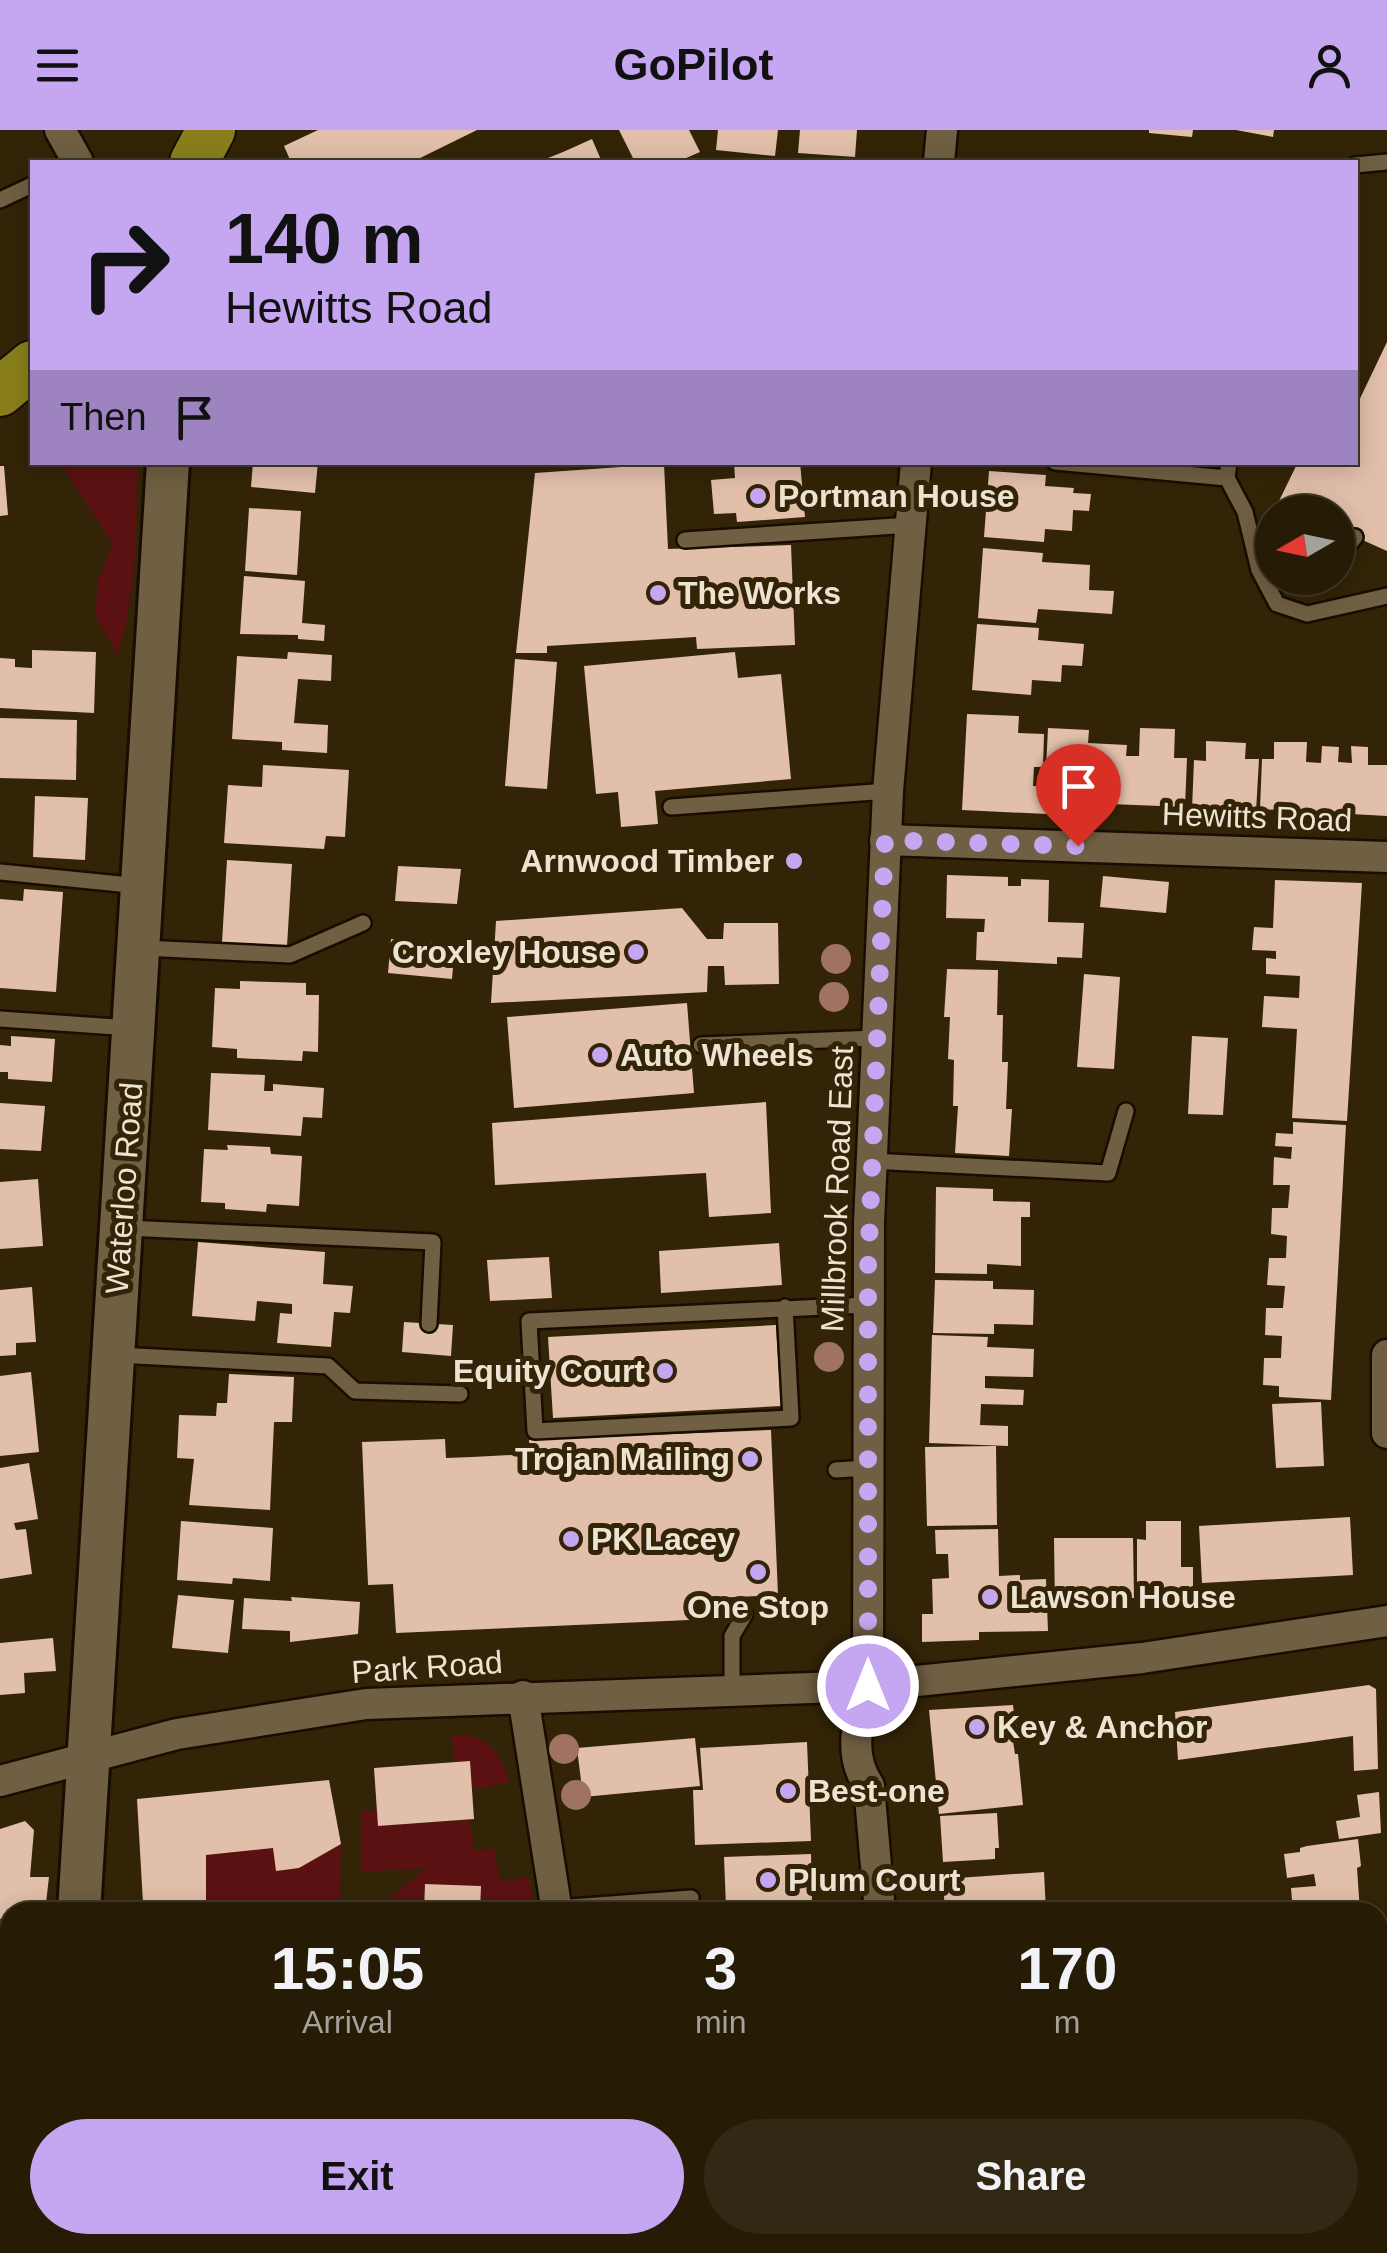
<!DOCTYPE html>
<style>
body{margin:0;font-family:Arial,sans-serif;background:#322813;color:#f1f3f6;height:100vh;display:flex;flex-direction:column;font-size:38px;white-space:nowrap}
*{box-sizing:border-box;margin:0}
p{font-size:32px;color:#a4a19a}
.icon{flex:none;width:55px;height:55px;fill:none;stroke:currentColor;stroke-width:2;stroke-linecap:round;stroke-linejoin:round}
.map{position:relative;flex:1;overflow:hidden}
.panel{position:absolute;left:0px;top:1772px;width:1388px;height:352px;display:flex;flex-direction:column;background:#261b05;border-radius:30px 30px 0 0;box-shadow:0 5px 25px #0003,0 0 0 2px #423927}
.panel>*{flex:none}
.guide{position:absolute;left:30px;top:30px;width:1328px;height:305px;border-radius:0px;box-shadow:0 5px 25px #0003,0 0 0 2px #423927;background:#c5a6f1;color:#111;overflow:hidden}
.needle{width:65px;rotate:261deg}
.tools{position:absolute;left:1255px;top:365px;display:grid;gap:20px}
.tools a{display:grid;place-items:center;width:100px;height:100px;border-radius:50%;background:#261b05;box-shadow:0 5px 25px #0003,0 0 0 2px #423927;font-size:50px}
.pin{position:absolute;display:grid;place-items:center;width:85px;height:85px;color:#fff;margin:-102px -42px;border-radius:50% 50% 50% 0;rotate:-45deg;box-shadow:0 0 10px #0007}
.pin .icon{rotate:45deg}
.me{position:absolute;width:110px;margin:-55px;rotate:0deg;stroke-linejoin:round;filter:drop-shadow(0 0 8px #0008)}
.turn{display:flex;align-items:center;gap:35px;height:210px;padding:0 30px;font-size:45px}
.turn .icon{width:130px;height:130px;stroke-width:2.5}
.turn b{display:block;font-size:70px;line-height:85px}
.then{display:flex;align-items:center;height:95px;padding:0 30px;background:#0003;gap:20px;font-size:38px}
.eta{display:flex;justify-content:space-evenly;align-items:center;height:170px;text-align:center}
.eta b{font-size:60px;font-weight:600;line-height:70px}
.action{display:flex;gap:20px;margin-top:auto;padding:20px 30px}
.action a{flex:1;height:115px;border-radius:60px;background:#c5a6f1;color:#111;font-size:40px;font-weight:600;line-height:115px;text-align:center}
.action a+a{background:#322813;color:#f1f3f6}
header{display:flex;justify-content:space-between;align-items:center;height:130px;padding:0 30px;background:#c5a6f1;color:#111;font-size:45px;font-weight:600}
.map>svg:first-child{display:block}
.green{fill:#5b1112}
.building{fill:#e1bfaa}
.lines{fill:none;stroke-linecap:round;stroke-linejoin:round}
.lane-casing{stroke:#180d00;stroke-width:20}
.street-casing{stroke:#180d00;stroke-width:35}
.secondary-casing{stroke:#180d00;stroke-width:48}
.primary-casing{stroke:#180d00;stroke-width:52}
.lane{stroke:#705f42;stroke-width:15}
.street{stroke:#705f42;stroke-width:30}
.secondary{stroke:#705f42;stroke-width:42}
.primary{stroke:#897f1a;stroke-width:48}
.tree{fill:#a07261}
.route{stroke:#c5a6f1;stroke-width:18;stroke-dasharray:0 32.4}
.poi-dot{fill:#c5a6f1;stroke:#332407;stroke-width:4}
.labels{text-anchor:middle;stroke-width:10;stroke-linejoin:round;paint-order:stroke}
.poi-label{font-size:32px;font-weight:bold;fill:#ede3d3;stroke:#332407;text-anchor:start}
.street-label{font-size:32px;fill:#ede3d3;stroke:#332407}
</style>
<header><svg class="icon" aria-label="menu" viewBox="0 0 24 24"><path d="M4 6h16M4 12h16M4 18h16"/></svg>GoPilot<svg class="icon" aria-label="person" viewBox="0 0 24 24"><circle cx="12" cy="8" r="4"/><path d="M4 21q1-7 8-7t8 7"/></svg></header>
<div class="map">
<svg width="1387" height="2123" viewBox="0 0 1387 2123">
<rect width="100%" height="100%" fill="#332407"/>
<!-- green -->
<g class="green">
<path d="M60,333H137C137,397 136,463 118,526L95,485L98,451L113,414Z"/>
<path d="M469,1605C494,1612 501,1629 510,1652L480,1658L472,1656L470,1631L454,1632L452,1606Z"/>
<polygon points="362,1681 377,1681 379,1696 469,1690 475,1721 494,1719 500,1751 529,1747 534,1782 480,1782 480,1756 426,1754 424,1782 382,1782 391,1767 427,1738 362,1742"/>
<polygon points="341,1714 340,1773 206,1774 206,1725 273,1718 277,1741 299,1738"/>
</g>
<!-- building -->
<g class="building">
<polygon points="318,0 477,0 412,32 291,32 284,16"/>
<polygon points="619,0 689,0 700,22 677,32 635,32"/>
<polygon points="718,0 778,0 775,26 716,20"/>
<polygon points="800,0 857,0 855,27 798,23"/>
<polygon points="1149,0 1193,0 1192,7 1149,3"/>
<polygon points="1236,0 1274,0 1273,7"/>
<polygon points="592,9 602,32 538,32 563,22"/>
<polygon points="1387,212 1387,421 1338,399 1338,382 1300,382 1278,373 1298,332 1355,332 1355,279"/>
<polygon points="253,332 318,332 315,363 251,357"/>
<polygon points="734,332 800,332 805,387 737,392 736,383 714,384 711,350 735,348"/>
<polygon points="664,334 668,419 791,415 795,515 697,519 696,507 547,516 547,523 516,523 535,343"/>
<polygon points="0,336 4,336 8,385 0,386"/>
<polygon points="989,341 1046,345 1045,356 1074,358 1073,363 1091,364 1089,381 1073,380 1072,401 1045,399 1044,412 984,407"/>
<polygon points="249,378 301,381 297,445 245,441"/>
<polygon points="983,418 1043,423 1042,432 1090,435 1089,460 1114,461 1112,484 1038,479 1036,493 978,488"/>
<polygon points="244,446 305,451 302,493 325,495 324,511 298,509 298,505 240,504"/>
<polygon points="977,494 1039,498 1038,510 1084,514 1082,536 1062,535 1061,552 1032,550 1031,565 972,560"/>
<polygon points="32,520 96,522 94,583 0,578 0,528 15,529 15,537 32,538"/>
<polygon points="288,522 332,525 331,551 298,549 294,593 328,595 327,623 282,620 282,612 232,609 237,526 287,529"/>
<polygon points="735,522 738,548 781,544 791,649 655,661 658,694 621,697 618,662 596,664 584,536"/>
<polygon points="515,529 557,532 547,659 505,656"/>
<polygon points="967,584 1019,586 1018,603 1044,604 1043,637 1034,637 1033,656 1069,658 1068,685 962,680"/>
<polygon points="0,588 77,590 76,650 0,648"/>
<polygon points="1048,598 1089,600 1088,613 1127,615 1126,626 1139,626 1140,598 1175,599 1174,628 1187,628 1185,677 1085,673 1087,641 1046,639"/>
<polygon points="1206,611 1246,613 1245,629 1259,629 1256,682 1192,679 1194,630 1206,631"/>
<polygon points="1274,612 1307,612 1306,632 1321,633 1322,616 1339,617 1338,632 1352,633 1351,616 1368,617 1368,635 1387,635 1387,686 1260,679 1262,629 1274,629"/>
<polygon points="263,635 349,640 345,707 326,706 324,719 224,713 228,655 262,657"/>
<polygon points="35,666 88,668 85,730 33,727"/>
<polygon points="227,730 292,734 287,816 222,812"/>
<polygon points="398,736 461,739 457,774 395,771"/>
<polygon points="947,745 1008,747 1008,756 1021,756 1021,749 1049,750 1048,792 1084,793 1082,828 1057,827 1057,834 976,830 977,802 984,802 985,789 946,788"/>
<polygon points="1103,746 1169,752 1166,783 1100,777"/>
<polygon points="1275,750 1362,753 1347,991 1292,988 1297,899 1262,897 1264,866 1299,868 1300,846 1266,844 1266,828 1276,829 1276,821 1252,820 1254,797 1273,798"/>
<polygon points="24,759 63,762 56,862 0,858 0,769 23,771"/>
<polygon points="682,778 707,809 723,809 724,793 778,793 779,854 725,855 724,836 708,836 707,862 491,873 496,791"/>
<polygon points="391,809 455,814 452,849 388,843"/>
<polygon points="947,839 998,840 997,885 1003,885 1002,932 1008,932 1006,979 1012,979 1009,1026 955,1023 958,976 953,976 954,930 948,929 950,887 944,887"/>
<polygon points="1084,844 1120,847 1114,939 1077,937"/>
<polygon points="240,851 306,853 306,865 319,865 318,922 303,921 302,931 237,928 237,919 212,917 215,858 240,859"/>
<polygon points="687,873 694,963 514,978 507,887"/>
<polygon points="11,906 55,909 52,952 8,949 8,942 0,942 0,915 11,916"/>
<polygon points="1192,906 1228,908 1223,985 1188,984"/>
<polygon points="211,943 265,945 264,961 273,961 273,954 324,958 322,988 303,987 301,1006 208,1000"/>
<polygon points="766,972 771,1083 709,1087 706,1043 495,1055 492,993"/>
<polygon points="0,973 45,976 41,1021 0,1019"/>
<polygon points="1293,992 1346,995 1331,1270 1279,1267 1279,1256 1263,1255 1264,1228 1281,1228 1282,1206 1265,1205 1266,1178 1283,1178 1285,1156 1267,1155 1269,1128 1286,1128 1287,1106 1271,1104 1272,1078 1288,1078 1290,1055 1273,1055 1274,1027 1291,1029 1292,1017 1275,1016 1276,1003 1293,1004"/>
<polygon points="227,1015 270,1017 271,1024 302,1026 299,1076 267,1074 266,1082 225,1079 225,1073 201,1072 204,1019 228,1020"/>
<polygon points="38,1049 43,1116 0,1119 0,1052"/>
<polygon points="936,1057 993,1059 993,1071 1030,1072 1030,1087 1021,1087 1021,1136 987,1134 987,1144 935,1143"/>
<polygon points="198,1112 325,1122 323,1154 353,1156 350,1183 334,1182 331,1217 277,1213 280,1183 292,1184 292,1174 257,1171 255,1191 192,1186"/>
<polygon points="779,1113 782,1155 661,1163 659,1121"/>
<polygon points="549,1127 552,1168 490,1171 487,1130"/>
<polygon points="935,1150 993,1151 993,1159 1034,1160 1033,1195 994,1194 994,1204 933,1203"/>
<polygon points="32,1157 36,1212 16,1213 16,1225 0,1226 0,1160"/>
<polygon points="404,1192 453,1195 451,1226 402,1222"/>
<polygon points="776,1195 781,1276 553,1288 548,1207"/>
<polygon points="932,1205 988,1207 987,1217 1034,1219 1033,1247 985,1246 985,1258 1024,1260 1023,1275 981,1274 980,1295 1008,1296 1008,1316 929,1313"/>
<polygon points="31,1242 39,1322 0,1326 0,1246"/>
<polygon points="229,1244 294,1247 292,1292 274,1292 270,1380 189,1375 194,1329 177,1328 179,1285 216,1286 217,1273 227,1273"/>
<polygon points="1321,1272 1324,1336 1276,1338 1272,1274"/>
<polygon points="771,1300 778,1465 689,1469 689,1490 396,1503 393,1454 368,1455 362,1312 445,1309 446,1328 472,1327 530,1324 529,1310"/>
<polygon points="996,1316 997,1395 927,1396 925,1317"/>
<polygon points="29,1333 38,1389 14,1393 16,1400 26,1399 32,1444 0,1449 0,1338"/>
<polygon points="1350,1387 1353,1445 1202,1453 1199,1396"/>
<polygon points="181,1391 273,1398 270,1451 233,1448 232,1454 177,1450"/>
<polygon points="1146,1391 1181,1391 1181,1437 1193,1437 1193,1471 1137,1471 1137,1409 1146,1410"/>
<polygon points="998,1399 999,1446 1020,1445 1020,1450 1046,1449 1048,1501 979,1502 979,1510 922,1512 922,1484 933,1484 932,1449 949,1448 948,1424 936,1424 935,1400"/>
<polygon points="1054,1408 1133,1408 1134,1468 1107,1468 1107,1478 1055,1479"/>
<polygon points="178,1465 234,1470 228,1523 172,1518"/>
<polygon points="291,1467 360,1472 358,1504 290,1512 290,1501 242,1499 244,1468 292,1471"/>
<polygon points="53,1508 56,1541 24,1543 25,1563 0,1565 0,1513"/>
<polygon points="1369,1555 1376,1559 1378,1639 1354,1641 1353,1606 1178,1630 1175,1582"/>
<polygon points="1013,1575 1014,1583 1022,1582 1024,1610 1013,1611 1015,1624 1018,1624 1023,1675 939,1684 929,1580"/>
<polygon points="695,1608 700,1656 583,1667 577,1618"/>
<polygon points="807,1612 811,1711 695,1715 693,1660 703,1660 700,1618"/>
<polygon points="470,1631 474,1689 378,1696 374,1638"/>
<polygon points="329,1650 341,1714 299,1738 276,1741 273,1718 206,1725 206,1774 143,1773 137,1669"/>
<polygon points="1379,1662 1381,1703 1339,1709 1336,1691 1360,1687 1357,1665"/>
<polygon points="997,1683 999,1718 995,1718 995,1729 943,1732 940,1686"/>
<polygon points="25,1691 34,1700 30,1747 49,1747 45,1782 10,1782 10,1789 0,1789 0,1699"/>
<polygon points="1358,1709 1361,1736 1357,1738 1360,1782 1293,1782 1291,1758 1316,1756 1314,1744 1287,1748 1284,1724 1300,1722 1300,1718 1307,1716"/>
<polygon points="811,1724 812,1774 726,1777 724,1727"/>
<polygon points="1044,1742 1046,1782 945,1782 943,1749"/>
<polygon points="425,1754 481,1756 480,1782 424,1782"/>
<polygon points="0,1853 10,1854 10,1907 0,1907"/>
<polygon points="0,1919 10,1919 10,1986 0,1985"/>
<polygon points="0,1988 7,1988 5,2045 0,2045"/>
<polygon points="143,2115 253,2118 253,2123 143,2123"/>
<rect x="498" y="2115" width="40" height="8"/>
<polygon points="965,2115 1048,2115 1048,2123 966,2123"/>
<rect x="1287" y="2115" width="77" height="8"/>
</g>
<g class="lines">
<defs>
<g id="lane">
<polyline points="1355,35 1387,32"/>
<polyline points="0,70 32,55"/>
<polyline points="1055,332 1227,348 1229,332"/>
<polyline points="1227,348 1245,382 1259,440 1277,474 1307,484 1387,466"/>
<polyline points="685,410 911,395"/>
<polyline points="1338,428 1355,407"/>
<polyline points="671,677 888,661"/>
<polyline points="0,742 140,756"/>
<polyline points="143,818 290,825 363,793"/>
<polyline points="0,889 131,898"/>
<polyline points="701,915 876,908"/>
<polyline points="871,1031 1108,1043 1126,981"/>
<polyline points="125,1098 433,1112 429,1194"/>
<polyline points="785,1177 791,1288 535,1301 529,1191 867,1175"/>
<polyline points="117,1225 328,1236 355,1261 460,1264"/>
<polyline points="836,1340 868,1338"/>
<polyline points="732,1560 732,1506 745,1484"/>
<polyline points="557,1778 691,1768"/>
</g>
<g id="street">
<polyline points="60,0 78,32"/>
<polyline points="939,32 942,0"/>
<polyline points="885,710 1387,727"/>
<polyline points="1387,1225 1387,1303"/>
<polyline points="523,1566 557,1782"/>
<polyline points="0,1651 177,1604 366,1574 868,1556 1142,1528 1387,1491"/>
<path d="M880,1782L869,1656C847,1623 858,1592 868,1556L869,1093L888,661L916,332"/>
<polyline points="899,2115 899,2123"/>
</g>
<g id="secondary">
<polyline points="79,1782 168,332"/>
<polyline points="61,2123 61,2115"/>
</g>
<g id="primary">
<polyline points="194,32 211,0"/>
<polyline points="0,262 32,235"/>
</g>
</defs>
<!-- lane casing -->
<use href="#lane" class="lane-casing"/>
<!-- street casing -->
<use href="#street" class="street-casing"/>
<!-- secondary casing -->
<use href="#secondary" class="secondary-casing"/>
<!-- primary casing -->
<use href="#primary" class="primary-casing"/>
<!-- lane -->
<use href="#lane" class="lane"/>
<!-- street -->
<use href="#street" class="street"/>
<!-- secondary -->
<use href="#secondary" class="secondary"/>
<!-- primary -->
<use href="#primary" class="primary"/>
</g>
<!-- trees -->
<g class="tree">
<circle cx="836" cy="829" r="15"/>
<circle cx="834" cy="867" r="15"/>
<circle cx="829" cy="1227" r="15"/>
<circle cx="564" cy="1619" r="15"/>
<circle cx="576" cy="1665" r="15"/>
</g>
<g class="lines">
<!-- route -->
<polyline class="route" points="868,1556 868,1139 885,710 1078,716"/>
</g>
<!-- markers -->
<g class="poi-dot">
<circle cx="758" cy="366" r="10"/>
<circle cx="658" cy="463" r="10"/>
<circle cx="794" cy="731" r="10"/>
<circle cx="636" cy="822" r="10"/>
<circle cx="600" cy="925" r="10"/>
<circle cx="665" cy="1241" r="10"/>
<circle cx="750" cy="1329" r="10"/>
<circle cx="571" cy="1409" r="10"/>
<circle cx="758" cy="1442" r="10"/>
<circle cx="990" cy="1467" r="10"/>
<circle cx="977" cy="1597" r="10"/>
<circle cx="788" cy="1661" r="10"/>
<circle cx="768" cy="1750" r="10"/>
</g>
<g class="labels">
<!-- poi labels -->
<g class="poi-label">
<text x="778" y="377">Portman House</text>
<text x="678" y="474">The Works</text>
<text x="774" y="742" text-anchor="end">Arnwood Timber</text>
<text x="616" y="833" text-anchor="end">Croxley House</text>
<text x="620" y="936">Auto Wheels</text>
<text x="645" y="1252" text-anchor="end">Equity Court</text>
<text x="730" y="1340" text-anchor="end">Trojan Mailing</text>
<text x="591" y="1420">PK Lacey</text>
<text x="1010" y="1478">Lawson House</text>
<text x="758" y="1488" text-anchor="middle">One Stop</text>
<text x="997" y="1608">Key &amp; Anchor</text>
<text x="808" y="1672">Best-one</text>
<text x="788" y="1761">Plum Court</text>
</g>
<!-- street labels -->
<g class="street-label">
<text transform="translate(1257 687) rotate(2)" y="11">Hewitts Road</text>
<text transform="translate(124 1058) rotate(-86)" y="11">Waterloo Road</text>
<text transform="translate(837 1059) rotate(-88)" y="11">Millbrook Road East</text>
<text transform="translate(427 1537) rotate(-4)" y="11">Park Road</text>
</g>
</g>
</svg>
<div class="tools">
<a><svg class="needle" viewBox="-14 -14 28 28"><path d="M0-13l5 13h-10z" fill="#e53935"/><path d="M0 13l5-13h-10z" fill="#a4a19a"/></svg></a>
</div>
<div class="pin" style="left:1078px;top:716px;background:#d93025"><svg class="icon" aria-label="arrive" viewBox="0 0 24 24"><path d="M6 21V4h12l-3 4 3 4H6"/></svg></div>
<svg class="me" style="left:868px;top:1556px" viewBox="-20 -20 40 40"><circle r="17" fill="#c5a6f1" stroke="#fff" stroke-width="3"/><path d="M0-11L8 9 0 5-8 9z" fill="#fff"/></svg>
<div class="guide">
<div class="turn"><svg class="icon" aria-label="right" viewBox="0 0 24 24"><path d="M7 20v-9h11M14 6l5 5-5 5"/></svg><div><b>140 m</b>Hewitts Road</div></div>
<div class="then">Then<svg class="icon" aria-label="arrive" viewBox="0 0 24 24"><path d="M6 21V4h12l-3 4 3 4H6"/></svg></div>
</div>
<section class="panel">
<div class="eta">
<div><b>15:05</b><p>Arrival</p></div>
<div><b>3</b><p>min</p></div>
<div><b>170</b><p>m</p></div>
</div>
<div class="action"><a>Exit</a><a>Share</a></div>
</section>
</div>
